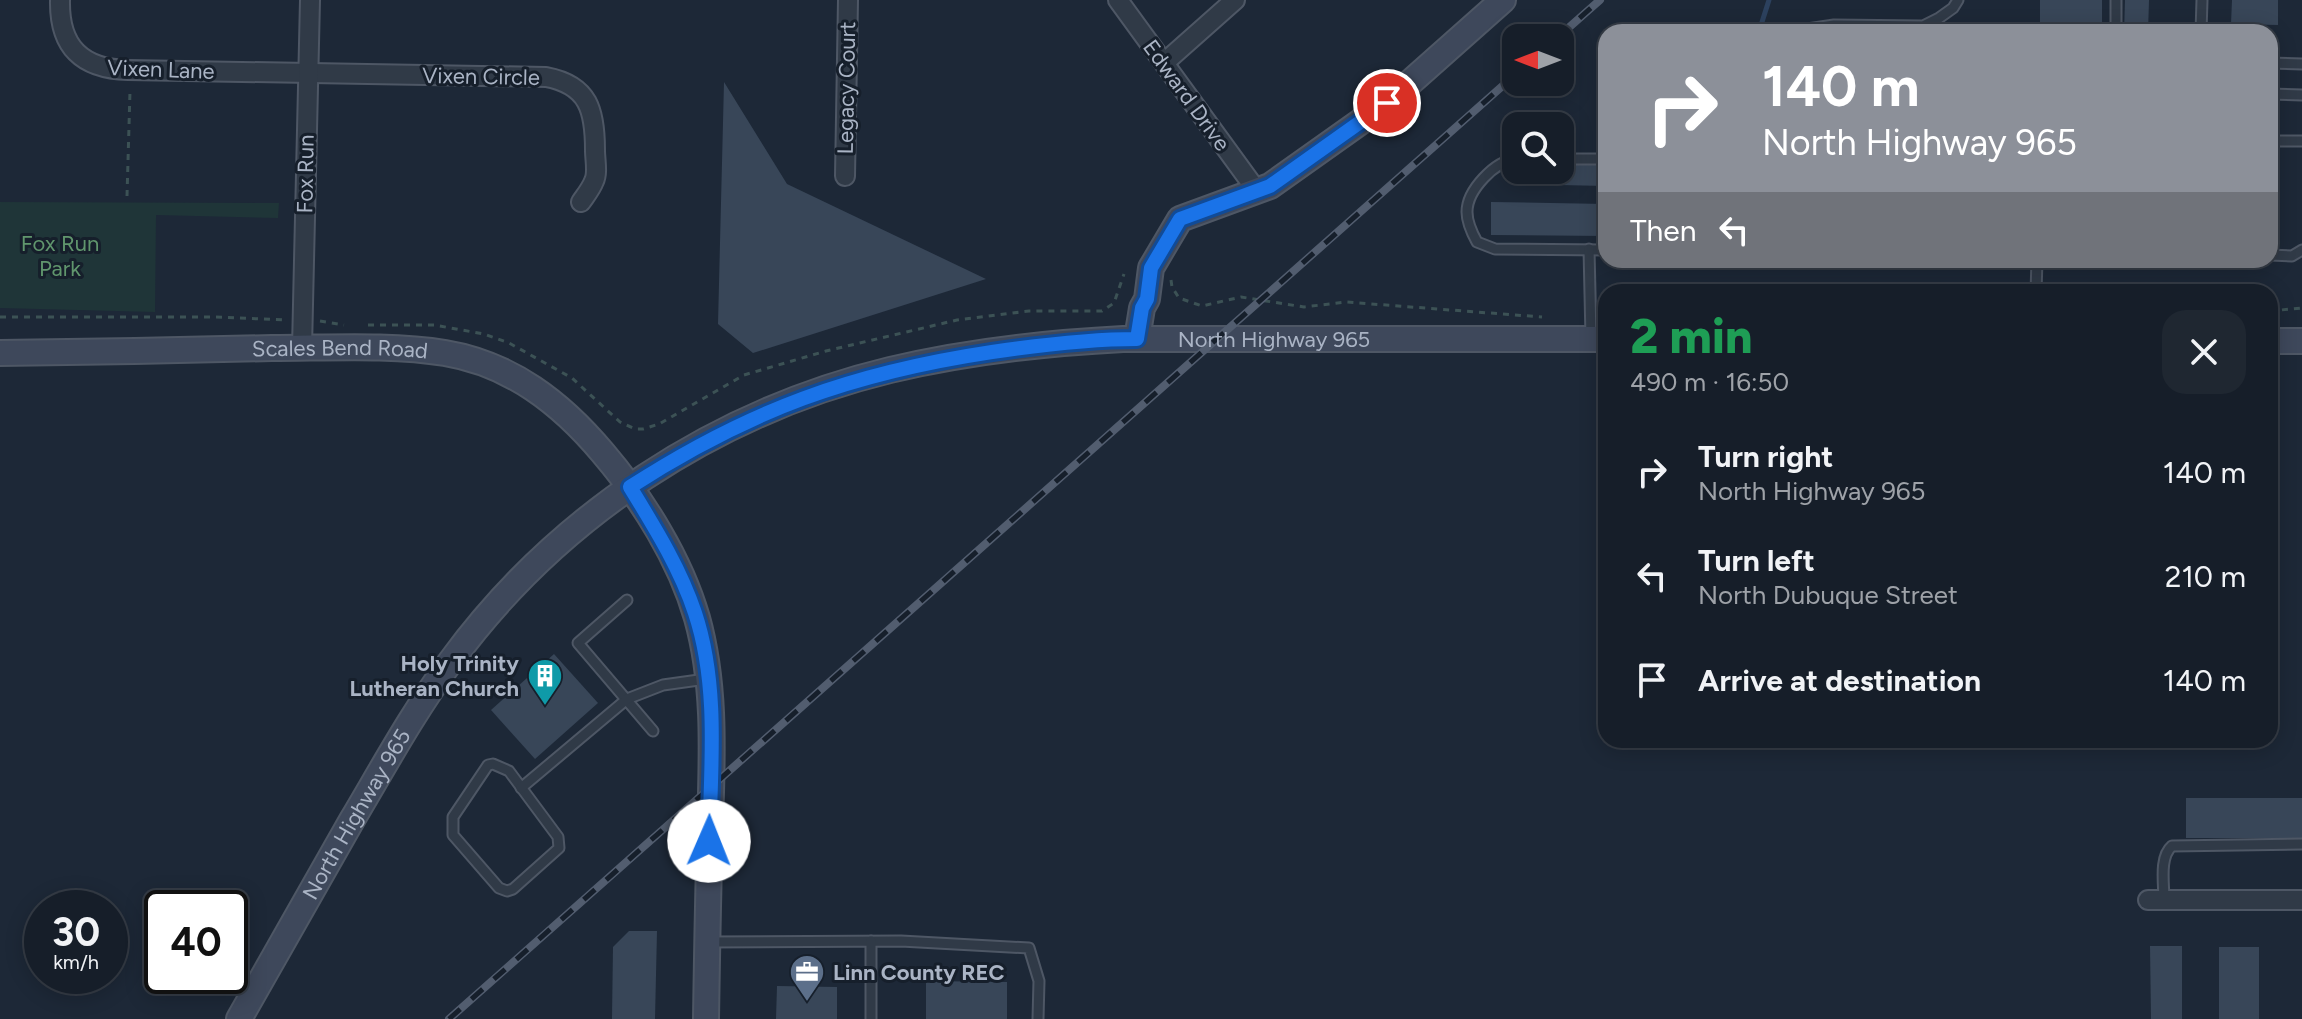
<!DOCTYPE html>
<meta charset="utf-8">
<style>
body{margin:0;font-family:Figtree,sans-serif;background:#1f2731;color:#f1f3f6;height:100vh;display:flex;flex-direction:column;font-size:30px;white-space:nowrap}
*{box-sizing:border-box;margin:0}
p{font-size:26px;color:#9ea2a8}
.icon{flex:none;width:44px;height:44px;fill:none;stroke:currentColor;stroke-width:2;stroke-linecap:round;stroke-linejoin:round}
.map{position:relative;flex:1;overflow:hidden}
.drawer{position:absolute;left:1598px;top:284px;width:680px;height:464px;display:flex;flex-direction:column;background:#161e29;border-radius:24px;box-shadow:0 4px 20px #0003,0 0 0 2px #353c46}
.drawer>*{flex:none}
.guide{position:absolute;left:1598px;top:24px;width:680px;height:244px;border-radius:24px;box-shadow:0 4px 20px #0003,0 0 0 2px #353c46;background:#8c9099;color:#fff;overflow:hidden}
.needle{width:52px;rotate:270deg}
.fabs{position:absolute;left:1502px;top:24px;display:grid;gap:16px}
.fabs a{display:grid;place-items:center;width:72px;height:72px;border-radius:16px;background:#161e29;box-shadow:0 4px 20px #0003,0 0 0 2px #353c46;font-size:40px}
.speed{position:absolute;left:24px;top:890px;display:flex;gap:16px;font-size:40px;font-weight:700;text-align:center}
.speed>*{display:grid;place-content:center;width:104px;height:104px;border-radius:50%;background:#161e29;box-shadow:0 4px 20px #0003,0 0 0 2px #353c46;line-height:1}
.speed small{font-size:20px;font-weight:400}
.speed .limit{border:4px solid #111;border-radius:12px;background:#fff;color:#111}
.pin{position:absolute;display:grid;place-items:center;width:68px;height:68px;color:#fff;margin:-34px;border:4px solid #fff;border-radius:50%;box-shadow:0 2px 8px #0007}
.me{position:absolute;width:88px;margin:-44px;rotate:1deg;stroke-linejoin:round;filter:drop-shadow(0 0 6px #0008)}
.turn{display:flex;align-items:center;gap:28px;height:168px;padding:0 32px;font-size:36px}
.turn .icon{width:104px;height:104px;stroke-width:2.5}
.turn b{display:block;font-size:56px;line-height:68px}
.then{display:flex;align-items:center;height:76px;padding:0 32px;background:#0003;gap:16px;font-size:30px}
.round{display:grid;place-items:center;flex:none;width:84px;height:84px;border-radius:24px;background:#1f2731}
.head{display:flex;align-items:center;justify-content:space-between;height:136px;padding:0 32px}
h1{font-size:48px;font-weight:800;line-height:60px;color:#1e9e55}
ul{padding:0;list-style:none}
li{display:flex;align-items:center;gap:24px;height:104px;padding:0 32px}
li div{flex:1}
li b{display:block;font-size:30px}
li em{font-style:normal}
.map>svg:first-child{display:block}
.green{fill:#1f3538}
.lines{fill:none;stroke-linecap:round;stroke-linejoin:round}
.stream{stroke:#2c415e;stroke-width:5}
.building{fill:#384658}
.lane-casing{stroke:#4e5765;stroke-width:13}
.street-casing{stroke:#4e5765;stroke-width:22}
.secondary-casing{stroke:#4e5765;stroke-width:28}
.path{stroke:#3c5255;stroke-width:3;stroke-dasharray:6 6;stroke-linecap:butt}
.lane{stroke:#303a47;stroke-width:9}
.street{stroke:#303a47;stroke-width:18}
.secondary{stroke:#3e485b;stroke-width:24}
.rail-casing{stroke:#525d6f;stroke-width:8}
.rail{stroke:#161f2b;stroke-width:5;stroke-dasharray:15;stroke-linecap:butt}
.route-casing{stroke:#114b97;stroke-width:20}
.route{stroke:#1a73e8;stroke-width:14}
.labels{text-anchor:middle;stroke-width:6;stroke-linejoin:round;paint-order:stroke}
.street-label{font-size:22px;fill:#aab4c5;stroke:#161f2b}
.park-label{font-size:22px;fill:#60966d;stroke:#161f2b}
.poi-label{font-size:22px;font-weight:bold;fill:#aab4c5;stroke:#161f2b;text-anchor:end}
</style>
<div class="map">
<svg width="2302" height="1019" viewBox="0 0 2302 1019">
<rect width="100%" height="100%" fill="#1d2837"/>
<!-- green -->
<polygon class="green" points="0,202 279,203 278,218 156,215 155,312 0,308"/>
<g class="lines">
<!-- stream -->
<polyline class="stream" points="1762,22 1769,0"/>
</g>
<!-- building -->
<g class="building">
<rect x="2040" y="0" width="62" height="32"/>
<polygon points="2125,0 2149,0 2148,32 2124,32"/>
<polygon points="2232,0 2278,0 2278,25 2231,24"/>
<polygon points="724,82 787,184 986,279 753,353 718,324"/>
<polygon points="1560,160 1606,161 1606,186 1515,184 1516,170 1560,170"/>
<polygon points="1491,202 1606,204 1606,236 1491,235"/>
<polygon points="554,654 598,703 535,759 491,710"/>
<rect x="2186" y="798" width="116" height="40"/>
<polygon points="629,931 657,931 655,1019 612,1019 613,947"/>
<polygon points="2150,946 2182,946 2182,1019 2151,1019"/>
<rect x="2219" y="947" width="40" height="72"/>
<polygon points="926,981 1007,982 1007,1019 926,1019"/>
<polygon points="777,986 837,987 837,1019 776,1019"/>
</g>
<g class="lines">
<defs>
<g id="lane">
<polyline points="2116,0 2116,32"/>
<polyline points="1787,32 1834,25 1923,26 1939,18 1953,8 1958,0"/>
<polyline points="2201,32 2202,0"/>
<polyline points="2270,63 2302,64"/>
<polyline points="2270,94 2302,95"/>
<polyline points="2270,141 2302,141"/>
<path d="M1516,159C1495,161 1467,190 1467,212C1467,222 1472,233 1477,242L1495,249L1606,250"/>
<polyline points="1560,159 1606,159"/>
<polyline points="1589,249 1591,338"/>
<polyline points="2270,255 2292,256 2302,250"/>
<polyline points="2011,260 2030,260"/>
<polyline points="2064,260 2113,260"/>
<polyline points="2036,292 2037,260"/>
<polyline points="627,600 578,643 653,731"/>
<polygon points="493,764 509,771 558,837 559,848 513,889 507,891 499,888 453,835 453,817 488,765"/>
<polyline points="521,788 627,699 663,685 706,679"/>
<path d="M2164,900C2164,884 2159,857 2172,846L2302,844"/>
<polyline points="707,942 901,941 1029,948 1039,981 1038,1019"/>
<polyline points="871,1019 871,941"/>
</g>
<g id="street">
<path d="M60,0C59,47 82,69 128,70L546,77C589,85 595,111 595,150C595,160 598,173 594,181C591,189 585,196 581,202"/>
<polyline points="1118,0 1257,191"/>
<polyline points="1164,63 1235,0"/>
<polyline points="845,176 848,0"/>
<polyline points="302,348 310,0"/>
<polyline points="2148,900 2302,900"/>
</g>
<g id="secondary">
<polyline points="1137,339 1142,308 1147,299 1151,268 1180,219 1270,186 1387,103 1503,0"/>
<polyline points="2270,341 2302,341"/>
<path id="s1" d="M0,353C91,352 181,350 272,348C326,348 392,344 445,353C511,364 561,403 603,453C643,500 680,559 697,618C716,686 712,758 710,827C708,891 707,955 706,1019"/>
<path id="s2" d="M239,1019C277,953 314,886 352,820C384,766 414,711 451,661C557,516 716,412 890,370C966,352 1045,343 1123,339H1606"/>
</g>
</defs>
<!-- lane casing -->
<use href="#lane" class="lane-casing"/>
<!-- street casing -->
<use href="#street" class="street-casing"/>
<!-- secondary casing -->
<use href="#secondary" class="secondary-casing"/>
<!-- path -->
<g class="path">
<polyline points="127,196 130,91"/>
<polyline points="1171,280 1172,287 1179,298 1202,306 1241,297 1304,307 1346,302 1542,317"/>
<polyline points="2270,311 2302,308"/>
<polyline points="0,317 214,317 285,320"/>
<polyline points="320,321 344,325"/>
<polyline points="368,325 434,325 484,334 509,343 572,378 620,422 635,429 643,429 659,424 744,375 826,351 957,320 1029,311 1102,311 1114,303 1124,274"/>
</g>
<!-- lane -->
<use href="#lane" class="lane"/>
<!-- street -->
<use href="#street" class="street"/>
<!-- secondary -->
<use href="#secondary" class="secondary"/>
<defs>
<g id="rail">
<polyline points="1557,38 1600,0"/>
<polyline points="449,1019 1516,74"/>
</g>
</defs>
<!-- rail casing -->
<use href="#rail" class="rail-casing"/>
<!-- rail -->
<use href="#rail" class="rail"/>
</g>
<g class="lines">
<defs>
<path id="route" d="M709,841C711,766 719,685 695,613C680,568 655,528 630,487C749,410 852,373 992,352C1040,345 1088,339 1137,339L1142,308L1147,299L1151,268L1180,219L1270,186L1387,103"/>
</defs>
<!-- route casing -->
<use href="#route" class="route-casing"/>
<!-- route -->
<use href="#route" class="route"/>
</g>
<!-- icons -->
<defs>
<symbol id="building-pin" viewBox="-11 -11 22 30"><path d="M0 17L-7.5 6A9.5 9.5 0 1 1 7.5 6Z" fill="#0f9aa8" stroke="#161f2b"/><path d="M-4-6H4V6H1V3H-1V6H-4ZM-2.5-4.3h1.7v1.8h-1.7ZM.8-4.3h1.7v1.8H.8ZM-2.5-1h1.7V.8h-1.7ZM.8-1h1.7V.8H.8Z" fill="#fff"/></symbol>
<symbol id="office-pin" viewBox="-11 -11 22 30"><path d="M0 17L-7.5 6A9.5 9.5 0 1 1 7.5 6Z" fill="#5c6f8a" stroke="#161f2b"/><path d="M-6-3h4V-5.5h4V-3h4V5H-6ZM-1-4.5V-3h2v-1.5ZM-6 0V1H6V0Z" fill="#fff"/></symbol>
</defs>
<g fill-rule="evenodd">
<use href="#building-pin" x="525" y="656" width="40" height="54"/>
<use href="#office-pin" x="787" y="952" width="40" height="54"/>
</g>
<g class="labels">
<!-- street labels -->
<g class="street-label">
<text transform="translate(161 69) rotate(2)" y="8">Vixen Lane</text>
<text transform="translate(481 76) rotate(1)" y="8">Vixen Circle</text>
<text transform="translate(846 88) rotate(-89)" y="8">Legacy Court</text>
<text transform="translate(1187 95) rotate(54)" y="8">Edward Drive</text>
<text transform="translate(305 174) rotate(-89)" y="8">Fox Run</text>
<text dy="8" stroke="none"><textPath href="#s2" startOffset="1340">North Highway 965</textPath></text>
<text dy="8" stroke="none"><textPath href="#s1" startOffset="340">Scales Bend Road</textPath></text>
<text dy="8" stroke="none"><textPath href="#s2" startOffset="236">North Highway 965</textPath></text>
</g>
<!-- park labels -->
<g class="park-label">
<text x="60" y="251">Fox Run<tspan x="60" dy="25">Park</tspan></text>
</g>
<!-- poi labels -->
<g class="poi-label">
<text x="519" y="671">Holy Trinity<tspan x="519" dy="25">Lutheran Church</tspan></text>
<text x="833" y="980" text-anchor="start">Linn County REC</text>
</g>
</g>
</svg>
<div class="fabs">
<a><svg class="needle" viewBox="-14 -14 28 28"><path d="M0-13l5 13h-10z" fill="#e53935"/><path d="M0 13l5-13h-10z" fill="#9ea2a8"/></svg></a>
<a><svg class="icon" aria-label="search" viewBox="0 0 24 24"><circle cx="10" cy="10" r="6"/><path d="M15 15l6 6"/></svg></a>
</div>
<div class="speed"><div>30<small>km/h</small></div><div class="limit">40</div></div>
<div class="pin" style="left:1387px;top:103px;background:#d93025"><svg class="icon" aria-label="arrive" viewBox="0 0 24 24"><path d="M6 21V4h12l-3 4 3 4H6"/></svg></div>
<svg class="me" style="left:709px;top:841px" viewBox="-20 -20 40 40"><circle r="19" fill="#fff"/><path d="M0-13L10 11 0 6-10 11z" fill="#1a73e8"/></svg>
<div class="guide">
<div class="turn"><svg class="icon" aria-label="right" viewBox="0 0 24 24"><path d="M7 20v-9h11M14 6l5 5-5 5"/></svg><div><b>140 m</b>North Highway 965</div></div>
<div class="then">Then<svg class="icon" aria-label="left" viewBox="0 0 24 24"><path d="M17 20v-9H6M10 6l-5 5 5 5"/></svg></div>
</div>
<section class="drawer">
<div class="head"><div><h1>2 min</h1><p>490 m · 16:50</p></div><a class="round"><svg class="icon" aria-label="close" viewBox="0 0 24 24"><path d="M6 6l12 12M18 6L6 18"/></svg></a></div>
<ul>
<li><svg class="icon" aria-label="right" viewBox="0 0 24 24"><path d="M7 20v-9h11M14 6l5 5-5 5"/></svg><div><b>Turn right</b><p>North Highway 965</p></div><em>140 m</em></li>
<li><svg class="icon" aria-label="left" viewBox="0 0 24 24"><path d="M17 20v-9H6M10 6l-5 5 5 5"/></svg><div><b>Turn left</b><p>North Dubuque Street</p></div><em>210 m</em></li>
<li><svg class="icon" aria-label="arrive" viewBox="0 0 24 24"><path d="M6 21V4h12l-3 4 3 4H6"/></svg><div><b>Arrive at destination</b></div><em>140 m</em></li>
</ul>
</section>
</div>
